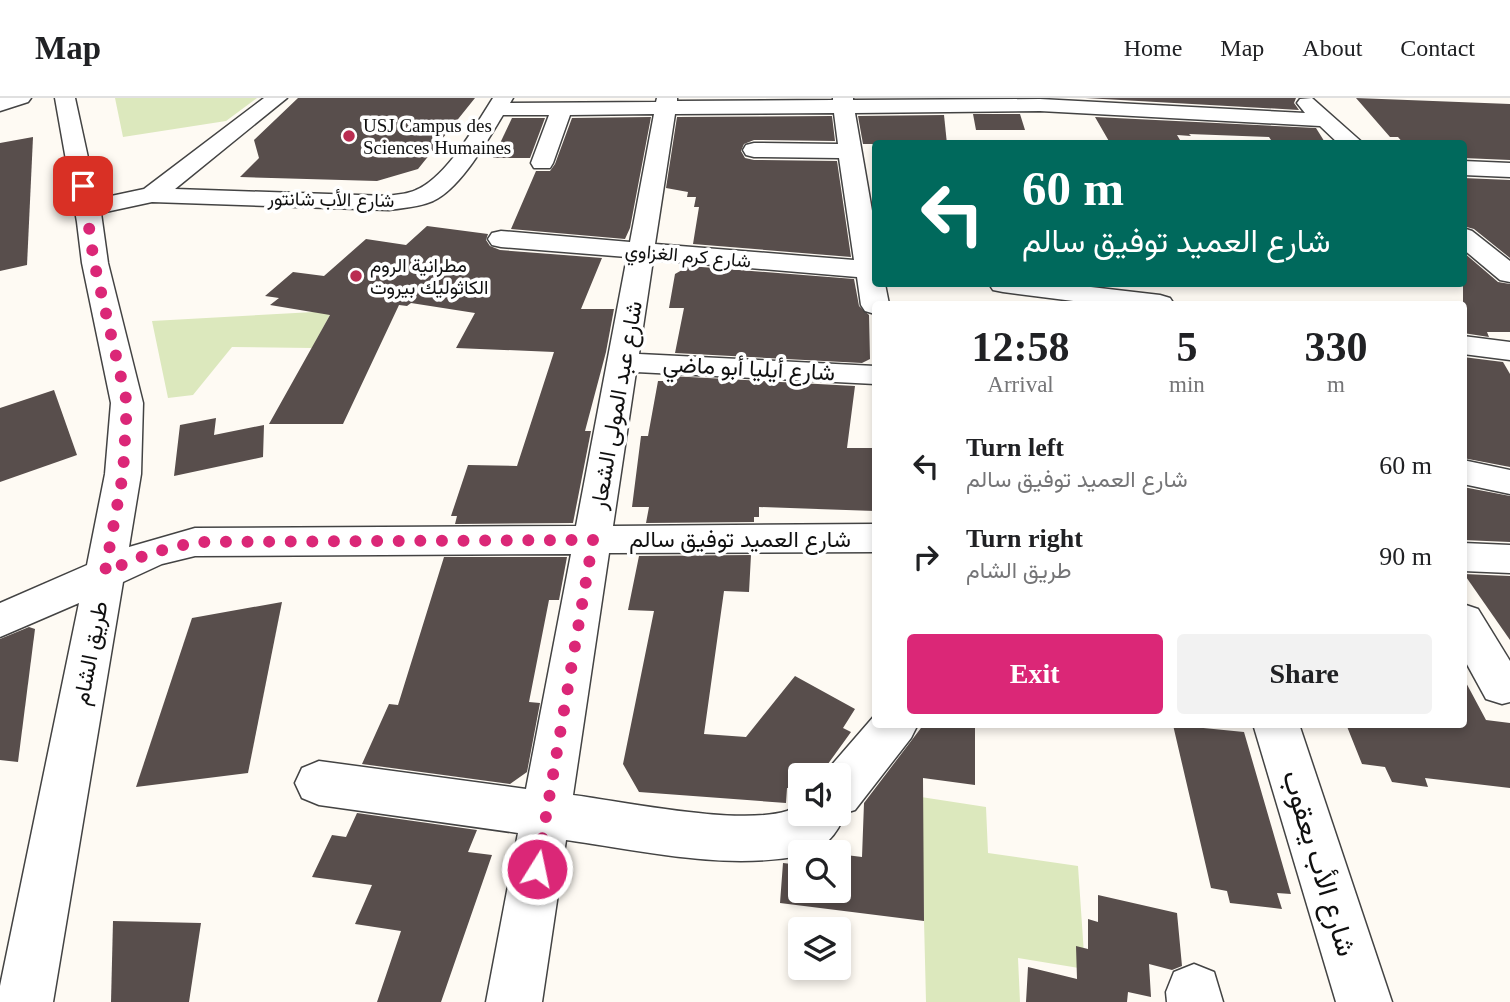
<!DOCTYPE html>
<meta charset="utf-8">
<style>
body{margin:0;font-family:"Times New Roman",Vazirmatn,serif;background:#f2f2f2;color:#202124;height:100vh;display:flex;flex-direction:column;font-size:26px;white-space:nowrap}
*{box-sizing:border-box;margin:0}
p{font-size:23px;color:#757577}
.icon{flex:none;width:38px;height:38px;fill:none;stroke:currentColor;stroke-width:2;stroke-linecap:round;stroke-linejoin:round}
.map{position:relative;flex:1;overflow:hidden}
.details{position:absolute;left:872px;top:203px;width:595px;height:427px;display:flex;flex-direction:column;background:#fff;border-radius:7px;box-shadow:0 4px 10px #0003}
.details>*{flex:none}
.banner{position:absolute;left:872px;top:42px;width:595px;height:147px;border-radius:7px;box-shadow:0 4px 10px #0003;background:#00695c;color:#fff;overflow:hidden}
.buttons{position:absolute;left:788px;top:665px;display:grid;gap:14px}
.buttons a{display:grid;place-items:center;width:63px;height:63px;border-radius:7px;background:#fff;box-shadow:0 4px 10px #0003;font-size:35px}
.pin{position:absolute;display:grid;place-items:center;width:60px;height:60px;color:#fff;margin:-30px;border-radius:14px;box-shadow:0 4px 10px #0006}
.me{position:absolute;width:77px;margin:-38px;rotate:10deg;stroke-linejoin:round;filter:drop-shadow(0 0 5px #0008)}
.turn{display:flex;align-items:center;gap:24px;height:147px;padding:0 35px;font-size:32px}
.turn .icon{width:91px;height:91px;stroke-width:2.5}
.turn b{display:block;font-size:49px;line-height:60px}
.eta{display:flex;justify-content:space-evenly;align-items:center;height:119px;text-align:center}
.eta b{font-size:42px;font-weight:800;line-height:49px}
.button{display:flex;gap:14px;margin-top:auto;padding:14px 35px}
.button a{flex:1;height:80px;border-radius:7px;background:#db2777;color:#fff;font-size:28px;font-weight:800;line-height:80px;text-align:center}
.button a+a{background:#f2f2f2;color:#202124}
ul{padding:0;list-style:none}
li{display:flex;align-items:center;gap:21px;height:91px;padding:0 35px}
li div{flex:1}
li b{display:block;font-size:26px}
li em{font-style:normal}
header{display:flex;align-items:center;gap:42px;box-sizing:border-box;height:98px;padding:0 35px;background:#fff;border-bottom:2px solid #e0e0e0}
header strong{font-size:33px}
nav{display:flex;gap:38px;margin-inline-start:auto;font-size:24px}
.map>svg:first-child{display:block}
.green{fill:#dce8bd}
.building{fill:#584e4c}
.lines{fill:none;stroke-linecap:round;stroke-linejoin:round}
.minor-casing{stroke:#434343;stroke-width:3}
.minor{fill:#fff;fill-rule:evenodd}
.route{stroke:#db2777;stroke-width:12;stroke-dasharray:0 21.6}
.poi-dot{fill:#ba2d51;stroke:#fff;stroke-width:2.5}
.labels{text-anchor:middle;stroke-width:7;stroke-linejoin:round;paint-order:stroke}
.far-poi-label{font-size:19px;fill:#101010;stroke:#fff;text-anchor:start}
.far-street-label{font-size:19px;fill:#101010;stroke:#fff}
.street-label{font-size:23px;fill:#101010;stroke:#fff}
.near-street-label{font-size:28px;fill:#101010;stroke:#fff}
</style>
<header>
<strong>Map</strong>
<nav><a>Home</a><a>Map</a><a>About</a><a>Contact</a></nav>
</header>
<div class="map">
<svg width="1510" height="904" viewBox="0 0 1510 904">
<rect width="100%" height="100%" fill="#fefaf3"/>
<!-- green -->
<g class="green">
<polygon points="115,0 257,0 226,23 123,39"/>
<polygon points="332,213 312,250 232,249 193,297 168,300 152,223"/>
<polygon points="921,699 986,709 988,755 1078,768 1085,871 1018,860 1020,904 926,904"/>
</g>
<!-- building -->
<g class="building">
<polygon points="298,0 475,0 418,71 377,83 240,79 259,60 254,42"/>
<polygon points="1085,0 1296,0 1294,5 1299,12"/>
<polygon points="1356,0 1510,6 1510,62 1463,60 1463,46 1404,46 1398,39 1390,39"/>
<polygon points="973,16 1020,16 1025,32 976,32"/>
<polygon points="944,17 947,46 863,46 858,18"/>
<polygon points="832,18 835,43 754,42 744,46 741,53 745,60 754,62 837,63 851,159 693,146 699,109 694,109 696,99 687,99 688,94 666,90 677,19"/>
<polygon points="651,19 630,130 625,141 511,131 536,73 550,73 555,66 572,20"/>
<polygon points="1095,19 1316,30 1326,46 1292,46 1271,42 1269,39 1189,36 1191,38 1177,37 1180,42 1155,42 1157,46 1110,45"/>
<polygon points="512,20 545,20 530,60 493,60"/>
<polygon points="33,39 27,167 0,173 0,45"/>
<polygon points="1463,80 1510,82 1510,160 1474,131 1463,128"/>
<polygon points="427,128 488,136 486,142 490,148 500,152 602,160 581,211 614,211 606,254 585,333 591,333 573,425 455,426 457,418 451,418 468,367 517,368 554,254 456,250 475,215 411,205 407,208 399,207 343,326 269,326 330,217 270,207 279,200 265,198 293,174 324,178 366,141 406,147"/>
<polygon points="1463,154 1498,184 1510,186 1510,234 1487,234 1489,239 1463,235"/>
<polygon points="689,168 854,181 859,208 869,217 870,261 862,265 675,255 684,210 669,210 675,176"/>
<polygon points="1463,259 1503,264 1510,276 1510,369 1463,360"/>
<polygon points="670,278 855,288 847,350 875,350 875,413 759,409 759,419 754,419 754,424 646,425 649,409 632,409 641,338 648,338 658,283 669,283"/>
<polygon points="54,292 77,357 0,384 0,310"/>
<polygon points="216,320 214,337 264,327 263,359 174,378 180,327"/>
<polygon points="1463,389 1510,398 1510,444 1463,442"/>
<polygon points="751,457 749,494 724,493 704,636 746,639 795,578 855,611 843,630 851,634 820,677 800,677 800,690 787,690 786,705 639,694 623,666 654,513 628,512 639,458"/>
<polygon points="444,459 567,459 559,502 549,502 529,604 540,605 527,674 510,686 362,666 389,606 398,607"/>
<polygon points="1464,476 1510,478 1510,542"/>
<polygon points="282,504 248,675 136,689 192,520"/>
<polygon points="29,529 35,531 18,664 0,662 0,541"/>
<polygon points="1463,579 1486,622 1510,625 1510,690 1425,680 1428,689 1392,684 1385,669 1362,666 1346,626 1463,626"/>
<polygon points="924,626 975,626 975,687 923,680 924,823 780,805 783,765 800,767 800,793 838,793 838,756 862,759 864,705"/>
<polygon points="1173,627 1244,634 1291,796 1277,795 1282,811 1230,805 1227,793 1211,790"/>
<polygon points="357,715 477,732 468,754 492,757 441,904 377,904 401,833 355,826 372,787 312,779 332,737 346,739"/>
<polygon points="1098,797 1177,815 1182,868 1172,872 1149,866 1151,899 1128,894 1127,904 1026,904 1028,869 1077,881 1076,848 1088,851 1088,821 1098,824"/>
<polygon points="113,823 201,825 189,904 111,904"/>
</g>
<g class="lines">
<defs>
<g id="minor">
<polygon points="0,0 31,0 28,4 0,13"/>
<path d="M55,0H75L97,101L144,91L264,0H287L175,91L389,98C398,96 408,96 416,92C447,79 475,28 493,0H513L510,5L656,4L657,0H677V3L833,2V0H853V2L1040,1L1305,15L1297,5L1300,1L1312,0L1364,46H1339L1320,28L1040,13L855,15L875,130V186H885L889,206H875V216L865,213L861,207L857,179L653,162L639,256L875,268V286L636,274L613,428L875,426V454L609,455L573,697C626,704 739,728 787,713C792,711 796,707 800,703V716H838V677H823L875,617V626H918L911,640L855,712L845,715C838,736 823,754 800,754V758C722,772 644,753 566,742L542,904H486L518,735L319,707L302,700L295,685L302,670L319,663L526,691L571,456L195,458L162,466L123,484L53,904H0V888L79,505L0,539V505L87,467L105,376L111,305L82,165L77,124ZM834,15L838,46L754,45L746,47L743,52L746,57L754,59L839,60L854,162L655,146L675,16ZM654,16L630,144L501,133L492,135L488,141L492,147L501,149L627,159L576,428L195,430L129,449L141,376L143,305L108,165L101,115L152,104L389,112C403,110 419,109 433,103C461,90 487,43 503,17H549L531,65L534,70H550L553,65L570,17Z"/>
<polygon points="1463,63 1510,65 1510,79 1463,77"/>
<polygon points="1463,130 1472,133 1510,163 1510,184 1500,182 1463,151"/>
<polygon points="989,186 1065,186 1160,197 1170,200 1174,206 1097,206 1003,194 993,192"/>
<polygon points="1463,238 1510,244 1510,262 1463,256"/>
<polygon points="1463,362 1510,372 1510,396 1463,386"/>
<polygon points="1463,445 1510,447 1510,475 1463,473"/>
<polygon points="1463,506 1478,511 1510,563 1510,604 1502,606 1486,601 1463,559"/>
<polygon points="1253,626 1299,626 1392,904 1336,904"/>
<polygon points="1194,866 1214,874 1223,904 1167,904 1166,894 1174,874"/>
</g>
</defs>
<!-- minor casing -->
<use href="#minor" class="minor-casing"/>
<!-- minor -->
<use href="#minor" class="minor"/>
</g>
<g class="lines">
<!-- route -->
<polyline class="route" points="83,88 94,164 127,305 123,376 105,474 151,455 195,444 593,442 537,771"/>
</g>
<!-- markers -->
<g class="poi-dot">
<circle cx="349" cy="38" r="7"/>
<circle cx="356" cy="178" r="7"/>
</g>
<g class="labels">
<!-- far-poi labels -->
<g class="far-poi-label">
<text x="363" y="34">USJ Campus des<tspan x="363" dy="22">Sciences Humaines</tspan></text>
<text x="370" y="174">مطرانية الروم<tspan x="370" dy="22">الكاثوليك بيروت</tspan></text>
</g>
<!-- far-street labels -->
<g class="far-street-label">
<text transform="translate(331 101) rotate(1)" y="7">شارع الأب شانتور</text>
<text transform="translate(688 157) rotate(5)" y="7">شارع كرم الغزاوي</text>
</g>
<!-- street labels -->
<g class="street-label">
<text transform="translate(749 270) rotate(3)" y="8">شارع أيليا أبو ماضي</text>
<text transform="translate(616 307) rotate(-80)" y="8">شارع عبد المولى الشعار</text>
<text x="740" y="449">شارع العميد توفيق سالم</text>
<text transform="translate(90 555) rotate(-79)" y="8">طريق الشام</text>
</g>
<!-- near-street labels -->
<g class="near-street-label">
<text transform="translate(1320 765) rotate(73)" y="10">شارع الأب يعقوب</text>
</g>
</g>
</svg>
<div class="buttons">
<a><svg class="icon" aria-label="sound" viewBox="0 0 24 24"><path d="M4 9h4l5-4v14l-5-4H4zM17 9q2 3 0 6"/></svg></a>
<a><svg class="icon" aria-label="search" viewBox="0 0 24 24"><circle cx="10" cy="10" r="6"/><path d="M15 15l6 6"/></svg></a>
<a><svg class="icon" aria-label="layers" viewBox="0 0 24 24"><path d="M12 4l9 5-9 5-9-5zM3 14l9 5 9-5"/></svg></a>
</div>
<div class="pin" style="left:83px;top:88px;background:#d93025"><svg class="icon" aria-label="arrive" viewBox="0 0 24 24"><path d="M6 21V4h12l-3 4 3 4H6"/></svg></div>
<svg class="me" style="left:537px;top:771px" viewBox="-20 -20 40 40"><circle r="17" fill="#db2777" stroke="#fff" stroke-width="3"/><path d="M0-11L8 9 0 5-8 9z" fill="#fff"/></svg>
<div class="banner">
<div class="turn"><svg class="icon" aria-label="left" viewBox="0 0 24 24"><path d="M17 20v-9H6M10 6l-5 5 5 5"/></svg><div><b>60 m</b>شارع العميد توفيق سالم</div></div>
</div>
<section class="details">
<div class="eta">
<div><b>12:58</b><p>Arrival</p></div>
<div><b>5</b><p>min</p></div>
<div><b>330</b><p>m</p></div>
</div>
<ul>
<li><svg class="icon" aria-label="left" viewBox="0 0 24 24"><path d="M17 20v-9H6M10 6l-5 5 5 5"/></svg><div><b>Turn left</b><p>شارع العميد توفيق سالم</p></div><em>60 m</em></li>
<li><svg class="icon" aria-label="right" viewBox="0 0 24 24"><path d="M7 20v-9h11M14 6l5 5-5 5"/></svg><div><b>Turn right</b><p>طريق الشام</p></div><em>90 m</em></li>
</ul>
<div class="button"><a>Exit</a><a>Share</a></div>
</section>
</div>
